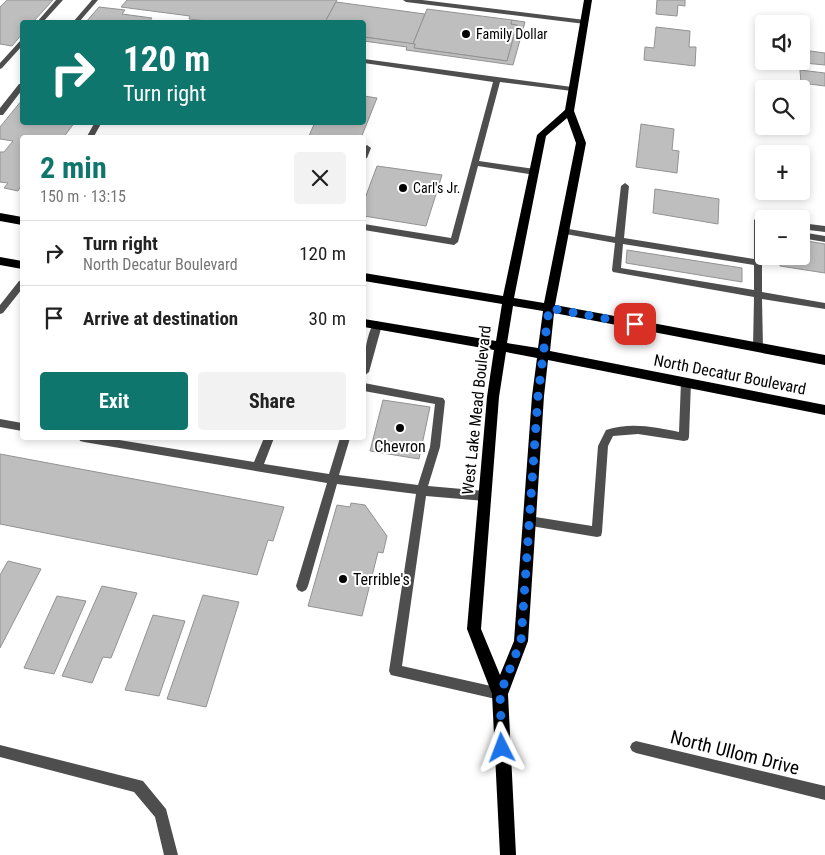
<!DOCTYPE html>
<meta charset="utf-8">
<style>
body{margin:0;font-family:"Roboto Condensed",sans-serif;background:#f2f2f2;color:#222;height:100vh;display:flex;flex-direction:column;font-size:19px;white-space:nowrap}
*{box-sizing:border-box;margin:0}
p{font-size:16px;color:#767676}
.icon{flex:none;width:28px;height:28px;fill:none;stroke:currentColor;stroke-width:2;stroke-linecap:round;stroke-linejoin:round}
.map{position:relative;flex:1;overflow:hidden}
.sheet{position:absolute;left:20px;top:135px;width:346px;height:305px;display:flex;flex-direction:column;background:#fff;border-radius:5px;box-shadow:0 2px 8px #0003}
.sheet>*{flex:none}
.guide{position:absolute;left:20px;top:20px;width:346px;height:105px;border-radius:5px;box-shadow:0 2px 8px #0003;background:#0f766e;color:#fff;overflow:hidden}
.fabs{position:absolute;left:755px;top:15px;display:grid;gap:10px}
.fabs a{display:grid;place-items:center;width:55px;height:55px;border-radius:5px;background:#fff;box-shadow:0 2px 8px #0003;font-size:25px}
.pin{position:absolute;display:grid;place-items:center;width:42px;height:42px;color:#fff;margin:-21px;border-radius:10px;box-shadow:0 2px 8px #0006}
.me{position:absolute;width:55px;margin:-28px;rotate:357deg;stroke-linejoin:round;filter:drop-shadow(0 0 4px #0008)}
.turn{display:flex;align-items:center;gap:18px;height:105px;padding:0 20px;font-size:22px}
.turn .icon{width:65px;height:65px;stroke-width:2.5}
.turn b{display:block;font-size:35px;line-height:42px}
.round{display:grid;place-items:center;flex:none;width:52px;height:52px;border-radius:5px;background:#f2f2f2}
.head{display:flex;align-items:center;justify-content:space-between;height:85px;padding:0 20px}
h1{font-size:30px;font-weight:700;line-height:38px;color:#0f766e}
.action{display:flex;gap:10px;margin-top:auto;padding:10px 20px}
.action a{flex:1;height:58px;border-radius:5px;background:#0f766e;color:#fff;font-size:20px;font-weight:700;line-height:58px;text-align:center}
.action a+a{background:#f2f2f2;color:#222}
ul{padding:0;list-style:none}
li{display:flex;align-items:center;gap:15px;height:65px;padding:0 20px;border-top:1px solid #e0e0e0}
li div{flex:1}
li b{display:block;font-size:19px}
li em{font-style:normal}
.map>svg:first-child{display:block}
.building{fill:#bebebe;stroke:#929292}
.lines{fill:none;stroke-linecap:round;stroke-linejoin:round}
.lane{fill:#4e4e4e;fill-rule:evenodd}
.street{fill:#4e4e4e;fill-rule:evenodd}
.primary{fill:#000;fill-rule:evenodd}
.route{stroke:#1a73e8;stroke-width:9;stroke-dasharray:0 16.2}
.poi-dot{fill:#000;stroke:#fff;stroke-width:2}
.labels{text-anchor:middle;stroke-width:4;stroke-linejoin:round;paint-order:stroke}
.far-poi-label{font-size:14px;fill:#000;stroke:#fff;text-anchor:start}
.street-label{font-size:16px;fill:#000;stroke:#fff}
.poi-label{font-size:16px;fill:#000;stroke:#fff}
.near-street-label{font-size:19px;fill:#000;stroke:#fff}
</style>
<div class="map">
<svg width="825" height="855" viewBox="0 0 825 855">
<rect width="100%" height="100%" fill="#fff"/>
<!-- building -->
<g class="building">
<polygon points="7,0 53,0 33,22 22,22 22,34 12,46 0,44 0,7"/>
<polygon points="127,0 337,0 325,22 215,22 189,19 190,16 121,7"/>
<polygon points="657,0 685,0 685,6 678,5 677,16 656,14"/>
<polygon points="336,2 425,14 413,44 364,37 364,22 325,22"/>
<polygon points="99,7 125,10 122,14 152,18 149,22 86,22"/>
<polygon points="427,9 512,20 511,24 517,25 507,61 414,48 415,44 413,44"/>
<polygon points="512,20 525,22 513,65 406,50 407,47 364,41 364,37 415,44 414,48 507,61 517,25 511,24"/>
<polygon points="656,27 690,31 689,47 696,47 695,66 644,60 645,47 654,48"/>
<polygon points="803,50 825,53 825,65 804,63"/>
<polygon points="800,70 825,73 825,86 801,83"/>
<polygon points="364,96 377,98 361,138 309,136 315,122 364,122"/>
<polygon points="22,100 22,122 75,122 63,138 22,138 22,184 18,191 4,188 8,183 0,182 0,152 4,152 13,141 0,139 0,127"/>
<polygon points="641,124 674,129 672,150 679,151 677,173 636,167"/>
<polygon points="377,166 442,175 426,226 364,216 364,201"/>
<polygon points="655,189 719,199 718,224 653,213"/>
<polygon points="801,240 825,244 825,273 780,266 779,256 801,256"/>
<polygon points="627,250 742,268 742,282 626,263"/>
<polygon points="383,400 430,407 419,459 370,451"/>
<polygon points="0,454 284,507 273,541 268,540 257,575 0,524"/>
<polygon points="351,503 365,505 387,536 383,553 378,552 362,616 308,606 337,505 350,507"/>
<polygon points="8,561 41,569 0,648 0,575"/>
<polygon points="102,586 137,593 111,658 103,657 92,683 62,676"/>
<polygon points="203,595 239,602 206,707 167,699"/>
<polygon points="57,596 86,601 54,674 24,668"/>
<polygon points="153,615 185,621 159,696 125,690"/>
</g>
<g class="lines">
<!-- lane -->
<g class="lane">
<polygon points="56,0 63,0 43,22 37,22"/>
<polygon points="92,0 98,0 79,22 73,22"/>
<polygon points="403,0 422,0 585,20 588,22 585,24 406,2"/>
<polygon points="22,40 22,46 2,68 0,69 0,63 20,41"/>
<polygon points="364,59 572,87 576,89 572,91 500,82 479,161 535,169 539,172 535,175 478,166 458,242 454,245 364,230 364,224 451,238 493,82 364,63"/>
<polygon points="19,84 22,84 22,90 3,115 0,115 0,108"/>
<polygon points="95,122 102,122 93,138 86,138"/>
<polygon points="367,145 371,148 367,158 364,159 364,147"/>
<path d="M625,183L629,186L624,238L754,259V220L758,217L766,219H764V224H762V292L825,303V309L762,299L763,348L758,352L753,348L754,297L613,272L612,270L615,243L560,233V229L563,228L615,237L621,186ZM623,244L754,265V290L621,268Z"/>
<polygon points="801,223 825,226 825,232 801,229"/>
<polygon points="801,232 825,236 825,242 801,238"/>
<path d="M377,321L382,325L369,372L364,376C363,364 366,327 377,321Z"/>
<path d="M686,378L689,379L691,382L689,437L688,440L684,441L638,434L613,436L608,446L602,532L601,536L597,537L525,525L524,521L525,517L529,516L592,526L598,446L606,430C631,422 655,427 679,432L681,382L683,379Z"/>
<polygon points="364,383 443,398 445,401 440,447 428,486 485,491 489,493 490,496 489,499 485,501 426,496 402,666 500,688 504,690 506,694 504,698 500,700 391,675 389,671 416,494 337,484 308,586 306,590 302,592 298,590 296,586 327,483 84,442 80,441 79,438 107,438 254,462 264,438 274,438 264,464 329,474 340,438 350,438 339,475 418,485 430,447 435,404 364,391"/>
<polygon points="0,419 22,423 22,431 0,427"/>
</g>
<!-- street -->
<g class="street">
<polygon points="22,280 22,289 3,313 0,314 0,305 19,281"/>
<polygon points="636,741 825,786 825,800 636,753 632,751 630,747 632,743"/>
<polygon points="0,745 143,781 166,809 178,855 164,855 155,817 134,792 0,757"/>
</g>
<!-- primary -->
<g class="primary">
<path d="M584,0H592L574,111L586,143L555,305L825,355V365L554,313L550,351L825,405V415L548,360L544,396L528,641L508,694L516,855H500L492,694L467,629L487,397L494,350L364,327V319L496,341L502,304L364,281V273L503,296L537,135L565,110ZM567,118L576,143L544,303L514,298L546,136ZM513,306L543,311L538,348L507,343ZM506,352L537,358L532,396L514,641L500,675L481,629L499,397Z"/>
<polygon points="0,213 22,217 22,225 0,221"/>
<polygon points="0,257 22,261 22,269 0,265"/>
</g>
</g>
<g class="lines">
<!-- route -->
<polyline class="route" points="502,748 500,694 521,641 538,396 549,308 635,324"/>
</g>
<!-- markers -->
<g class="poi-dot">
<circle cx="466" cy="34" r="5"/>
<circle cx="403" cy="188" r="5"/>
<circle cx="400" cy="428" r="5"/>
<circle cx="343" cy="579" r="5"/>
</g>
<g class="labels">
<!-- far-poi labels -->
<g class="far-poi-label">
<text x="476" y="39">Family Dollar</text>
<text x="413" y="193">Carl's Jr.</text>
</g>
<!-- street labels -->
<g class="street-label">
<text transform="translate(730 374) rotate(11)" y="6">North Decatur Boulevard</text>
<text transform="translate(476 410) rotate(-84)" y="6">West Lake Mead Boulevard</text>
</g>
<!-- poi labels -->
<g class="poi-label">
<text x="400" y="452">Chevron</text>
<text x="353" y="585" text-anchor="start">Terrible's</text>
</g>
<!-- near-street labels -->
<g class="near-street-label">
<text transform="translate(735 752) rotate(14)" y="7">North Ullom Drive</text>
</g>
</g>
</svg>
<div class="fabs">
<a><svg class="icon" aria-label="sound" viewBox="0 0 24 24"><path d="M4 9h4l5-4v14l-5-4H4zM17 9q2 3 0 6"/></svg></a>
<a><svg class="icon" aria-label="search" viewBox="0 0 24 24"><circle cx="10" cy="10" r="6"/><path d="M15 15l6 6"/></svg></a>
<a>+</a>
<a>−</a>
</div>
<div class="pin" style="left:635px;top:324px;background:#d93025"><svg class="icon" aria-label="arrive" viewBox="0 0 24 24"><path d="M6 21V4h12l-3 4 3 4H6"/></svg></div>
<svg class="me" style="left:502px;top:748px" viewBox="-20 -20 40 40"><path d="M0-17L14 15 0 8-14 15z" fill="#1a73e8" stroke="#fff" stroke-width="4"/></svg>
<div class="guide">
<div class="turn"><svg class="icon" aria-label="right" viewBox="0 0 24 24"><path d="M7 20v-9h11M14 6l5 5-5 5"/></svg><div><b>120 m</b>Turn right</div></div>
</div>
<section class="sheet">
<div class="head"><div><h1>2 min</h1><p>150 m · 13:15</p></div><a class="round"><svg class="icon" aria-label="close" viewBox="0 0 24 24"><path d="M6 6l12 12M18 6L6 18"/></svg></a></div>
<ul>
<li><svg class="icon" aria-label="right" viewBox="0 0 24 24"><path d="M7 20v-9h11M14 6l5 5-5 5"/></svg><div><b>Turn right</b><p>North Decatur Boulevard</p></div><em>120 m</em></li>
<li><svg class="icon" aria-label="arrive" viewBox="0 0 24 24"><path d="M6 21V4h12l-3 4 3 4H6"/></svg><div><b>Arrive at destination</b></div><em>30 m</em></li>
</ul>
<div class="action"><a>Exit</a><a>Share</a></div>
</section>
</div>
